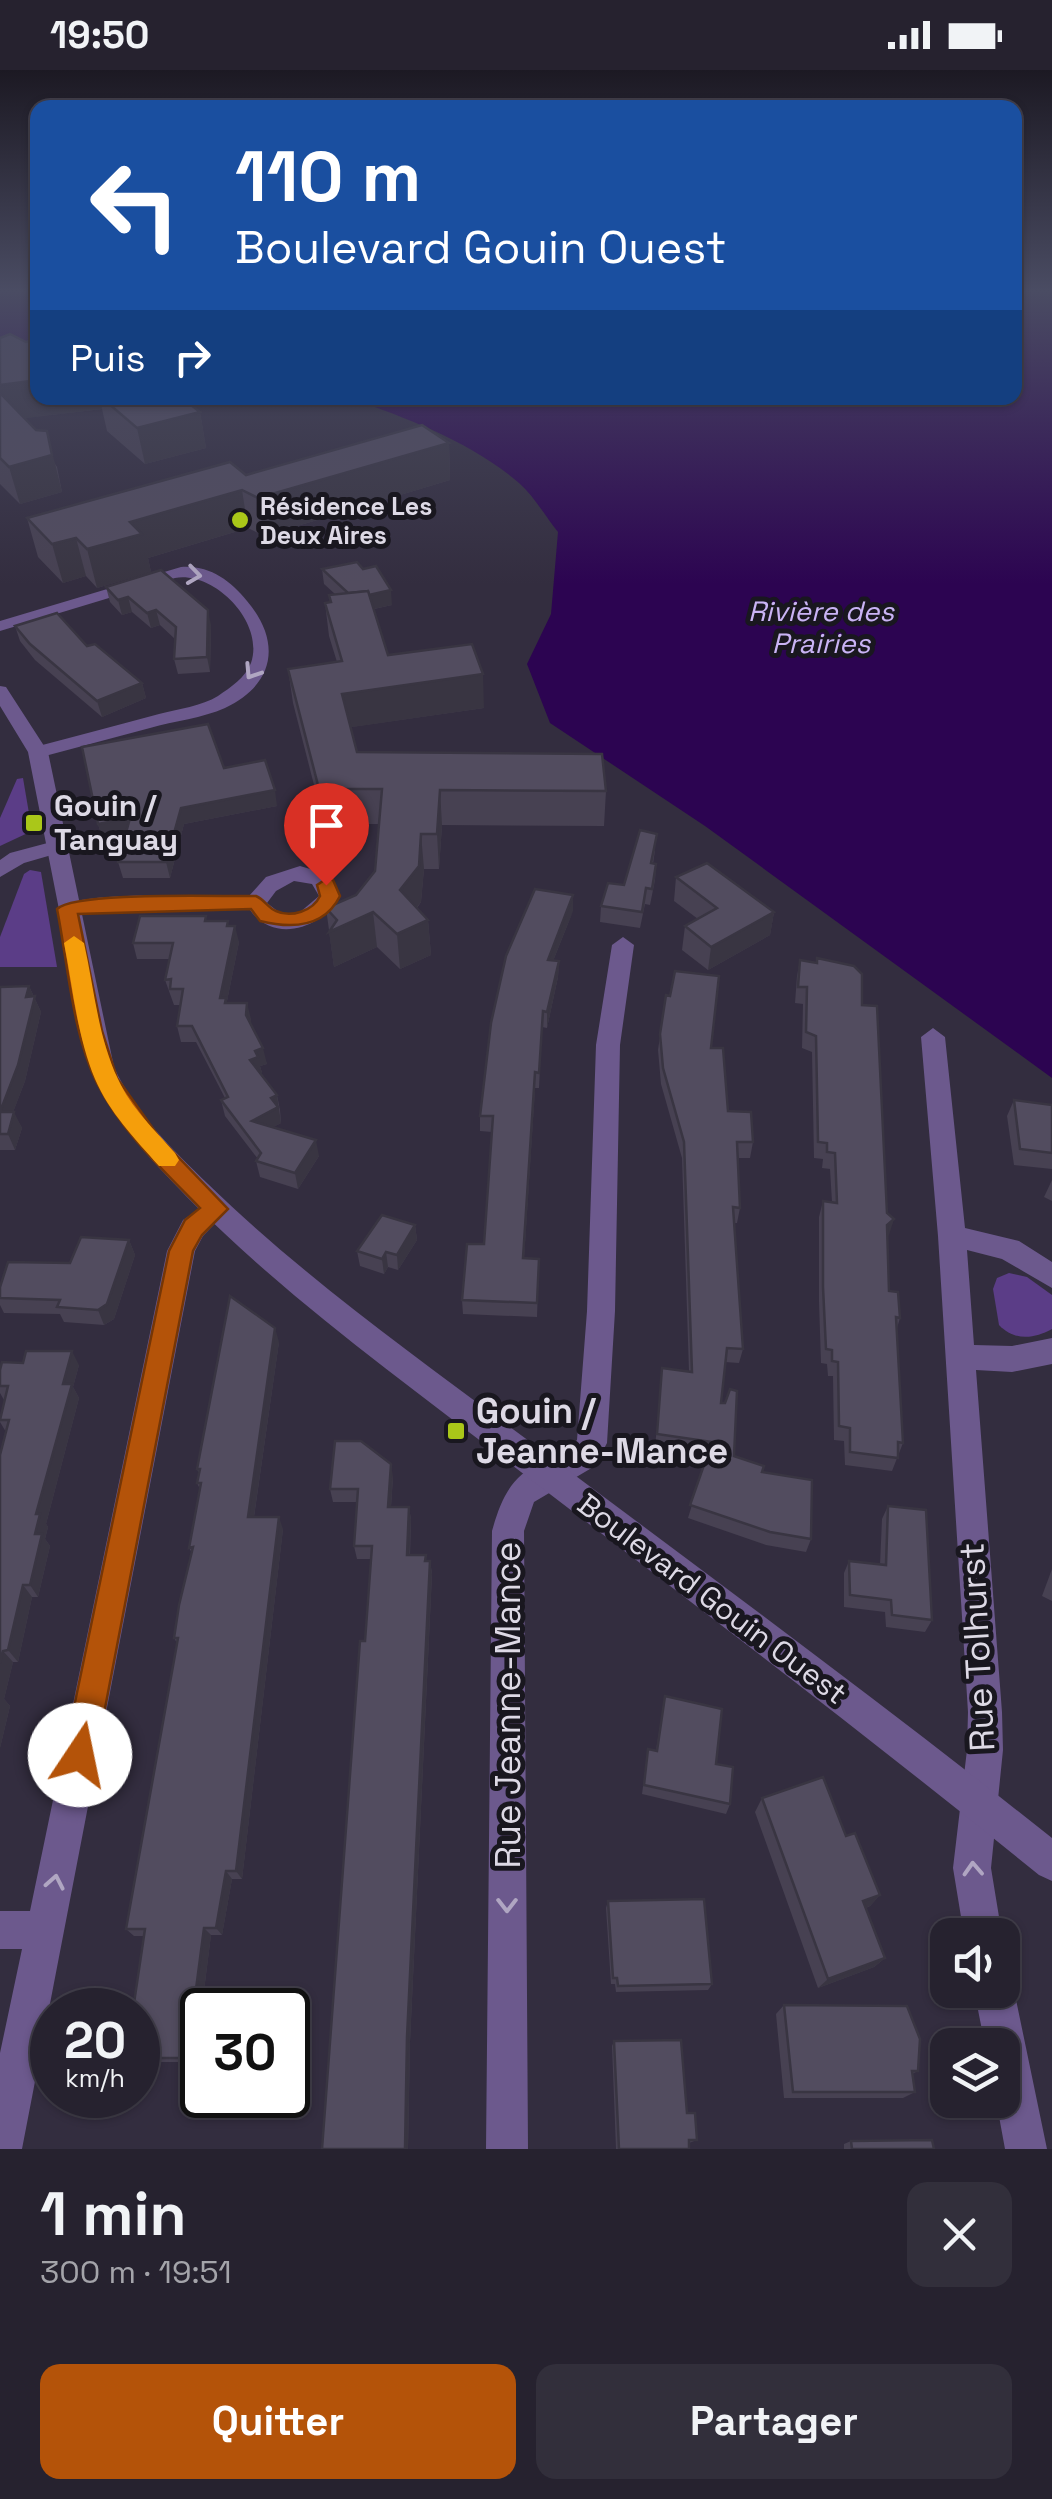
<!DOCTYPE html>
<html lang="fr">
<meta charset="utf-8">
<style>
body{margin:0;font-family:"Space Grotesk",sans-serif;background:#322f3b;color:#f1f3f6;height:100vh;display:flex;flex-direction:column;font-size:38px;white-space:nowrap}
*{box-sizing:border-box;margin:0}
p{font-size:32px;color:#a4a4aa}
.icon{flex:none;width:55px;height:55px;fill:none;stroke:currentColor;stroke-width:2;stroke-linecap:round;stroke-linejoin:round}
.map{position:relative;height:2079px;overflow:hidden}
.drawer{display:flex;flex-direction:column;background:#26222f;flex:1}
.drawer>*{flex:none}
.top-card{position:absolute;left:30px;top:30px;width:992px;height:305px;border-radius:20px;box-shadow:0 2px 8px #0004,0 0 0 2px #423f4b;background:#1a4fa0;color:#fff;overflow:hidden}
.fabs{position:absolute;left:930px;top:1848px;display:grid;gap:20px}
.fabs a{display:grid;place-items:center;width:90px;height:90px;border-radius:20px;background:#26222f;box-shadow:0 2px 8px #0004,0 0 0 2px #423f4b;font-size:50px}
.speed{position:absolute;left:30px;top:1918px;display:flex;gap:20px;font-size:50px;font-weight:700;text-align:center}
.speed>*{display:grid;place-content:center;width:130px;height:130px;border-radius:50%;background:#26222f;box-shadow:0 2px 8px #0004,0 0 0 2px #423f4b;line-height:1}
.speed small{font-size:25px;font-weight:400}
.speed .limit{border:5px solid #111;border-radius:15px;background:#fff;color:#111}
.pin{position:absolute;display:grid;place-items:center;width:85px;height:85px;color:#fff;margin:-102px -42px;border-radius:50% 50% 50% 0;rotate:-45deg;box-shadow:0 0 10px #0007}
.pin .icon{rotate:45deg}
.me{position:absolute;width:110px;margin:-55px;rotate:11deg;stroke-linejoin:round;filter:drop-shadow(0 0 8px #0008)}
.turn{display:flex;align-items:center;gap:35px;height:210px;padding:0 40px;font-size:45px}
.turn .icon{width:130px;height:130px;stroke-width:2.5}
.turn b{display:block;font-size:70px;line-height:85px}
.then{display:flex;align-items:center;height:95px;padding:0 40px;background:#0003;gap:20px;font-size:38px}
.round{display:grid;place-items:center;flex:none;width:105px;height:105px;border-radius:20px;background:#322f3b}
.headline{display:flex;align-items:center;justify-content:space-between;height:170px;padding:0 40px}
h1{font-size:60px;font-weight:700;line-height:75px}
.action{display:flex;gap:20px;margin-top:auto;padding:20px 40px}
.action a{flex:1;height:115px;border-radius:20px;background:#b45309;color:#fff;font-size:40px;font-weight:700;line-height:115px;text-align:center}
.action a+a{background:#322f3b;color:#f1f3f6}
.status{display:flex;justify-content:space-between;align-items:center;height:70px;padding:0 50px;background:#26222f;direction:ltr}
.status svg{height:28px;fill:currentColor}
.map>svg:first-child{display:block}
.green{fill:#5b3d87}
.water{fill:#2c0451}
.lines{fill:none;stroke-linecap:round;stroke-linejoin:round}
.minor{fill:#6c598d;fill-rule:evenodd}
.tertiary{fill:#6c598d;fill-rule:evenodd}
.wall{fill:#474152}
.shaded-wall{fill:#393542}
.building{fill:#524c5f;stroke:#393542;stroke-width:2.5}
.oneway{stroke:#b0a6c2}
.route{fill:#b45309;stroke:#753606;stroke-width:2.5}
.slow{fill:#f59e0b}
.poi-dot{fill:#aac719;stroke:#19171f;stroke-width:4}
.labels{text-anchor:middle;stroke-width:10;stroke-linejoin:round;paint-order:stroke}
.far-poi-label{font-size:25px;font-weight:bold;fill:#ddd9e5;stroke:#19171f;text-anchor:start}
.far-water-label{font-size:28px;font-style:italic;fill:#c9b3f4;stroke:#19171f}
.poi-label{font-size:30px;font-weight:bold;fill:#ddd9e5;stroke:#19171f;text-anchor:start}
.street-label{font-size:30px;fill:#ddd9e5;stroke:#19171f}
.near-poi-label{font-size:35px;font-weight:bold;fill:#ddd9e5;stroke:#19171f;text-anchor:start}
.near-street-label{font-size:35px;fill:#ddd9e5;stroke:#19171f}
</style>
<div class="status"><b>19:50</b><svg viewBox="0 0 49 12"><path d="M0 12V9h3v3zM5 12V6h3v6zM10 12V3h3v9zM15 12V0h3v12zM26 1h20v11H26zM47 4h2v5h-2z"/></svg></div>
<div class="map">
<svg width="1052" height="2079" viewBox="0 0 1052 2079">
<rect width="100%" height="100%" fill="#332d3f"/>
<!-- green -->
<g class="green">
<polygon points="23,708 32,761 0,776 0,748 17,709"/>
<polygon points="30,800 41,802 57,897 0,897 0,867 24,804"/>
<path d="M1009,1203L1027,1207L1052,1225V1259C1034,1269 1014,1271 999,1255L993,1219L997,1208Z"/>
</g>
<!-- water -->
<g class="water">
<polygon points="0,222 37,222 37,283 0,281"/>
<path d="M1015,222H1052V1008L705,756L550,653L527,594L551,544L558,462C545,446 534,426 519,413C470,371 410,350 351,328H1015Z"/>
</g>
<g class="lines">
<!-- minor -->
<g class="minor">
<path d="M181,497C209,495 230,510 247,531C281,571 276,614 225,638C203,648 174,651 150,658C115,667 80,677 45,686H31V678C74,667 117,655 159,644C178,639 202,636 218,626C231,617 245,608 251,593C265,552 214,501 175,508L0,561V551Z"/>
<polygon points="55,771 65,777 62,782 24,793 0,807 0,790 10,783"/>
<path d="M300,796L327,804L341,826C323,857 275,875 250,840L105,841L67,846L56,839C73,820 216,826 249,826L266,807ZM294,811L312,814L319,826L299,843H280L267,833L276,821Z"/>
<path d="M623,867L634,875L620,975L615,1241L607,1373L595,1396L534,1432L524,1461L528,2079H486L492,1461C501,1429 511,1405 543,1392C557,1386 568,1381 577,1370L587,1241L596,975L612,875Z"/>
<polygon points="933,958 945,967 965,1158 1019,1171 1052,1192 1052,1218 1002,1189 967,1180 974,1275 1012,1276 1052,1268 1052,1294 1012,1302 976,1300 1002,1642 1003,1680 991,1798 1002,1865 964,1865 953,1798 967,1680 968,1642 938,1166 921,967"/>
<polygon points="216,1128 225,1131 229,1139 203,1166 195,1181 22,2079 0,2079 0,1983 22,1879 0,1879 0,1841 30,1841 167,1181 183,1150"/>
<polygon points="1002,1904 1008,1906 1014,1920 1047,2079 1005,2079 996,2030 1002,2030 1002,1975 985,1975 974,1920 1002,1920"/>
</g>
<!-- tertiary -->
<path class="tertiary" d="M0,616L6,617L48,682L114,997C135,1044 172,1079 208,1114C308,1211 422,1291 533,1374C707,1504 882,1633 1052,1768V1811L1039,1805C869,1667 695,1535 521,1402C410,1316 294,1234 194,1134C153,1092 113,1052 90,997L28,682L0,636Z"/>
</g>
<!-- wall -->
<g class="wall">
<polygon points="0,268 38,328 182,328 200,342 206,378 145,394 107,361 102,339 24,348 57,397 62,422 20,434 0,414"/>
<polygon points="449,373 450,410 264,466 248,458 148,488 151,502 97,518 86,506 63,513 38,487 27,448 246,405"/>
<polygon points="322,499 392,535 374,539 388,585 484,638 351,657 357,682 606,721 604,756 442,755 439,799 424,799 421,832 417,838 428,850 431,885 400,899 377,877 334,897 326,838 356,825 375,801 379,754 324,754 293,633 288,599 337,592 329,566 325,533 330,532 329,525 335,524 324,514"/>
<polygon points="106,517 211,555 210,602 178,604 174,589 175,569 160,555 151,558 132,542 122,545 110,532"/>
<polygon points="15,556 142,613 146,628 102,647 35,590 20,571"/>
<polygon points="224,698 277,736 184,754 170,808 123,808 118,792 125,765 103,770 98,754"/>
<polygon points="655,780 653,794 656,794 655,810 650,835 645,834 640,858 600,852 601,836 624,815"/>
<polygon points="676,807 774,842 770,865 708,900 682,880 685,856 698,849 674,831"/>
<polygon points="573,841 553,891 559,891 558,907 547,958 542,957 539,1018 535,1018 524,1188 539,1189 537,1247 463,1244 462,1230 484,1174 492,1062 480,1061 480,1046"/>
<polygon points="207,851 230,856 239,872 227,931 227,933 251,949 250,954 267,994 260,996 262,1003 260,1004 277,1025 280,1040 281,1053 273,1057 319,1086 298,1119 260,1107 256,1091 258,1089 225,1046 221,1030 225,1028 196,972 181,972 177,956 180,935 174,935 165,910 170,889 137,889 133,873"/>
<polygon points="800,890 862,935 887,1143 894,1149 887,1166 889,1221 900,1248 897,1258 903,1373 892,1401 845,1395 844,1371 834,1370 833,1306 828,1306 827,1294 821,1293 819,1232 819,1147 823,1131 832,1132 830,1099 822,1098 823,1089 814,1088 812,982 802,978 803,934 795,933 797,906"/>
<polygon points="29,916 41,942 25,1011 13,1042 22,1058 15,1080 0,1080 0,917"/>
<polygon points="666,925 711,978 728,1041 753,1072 750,1088 737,1088 740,1138 737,1153 734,1153 743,1279 739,1293 725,1292 721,1333 734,1386 762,1402 811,1469 806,1482 766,1475 688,1448 707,1386 655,1378 662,1298 689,1301 682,1088 661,1014 658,980"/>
<polygon points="1014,1030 1052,1035 1052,1099 1014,1095 1007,1046"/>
<polygon points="1052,1110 1052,1131 1044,1127"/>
<polygon points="415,1155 417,1170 398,1200 388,1197 384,1204 360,1196 357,1181"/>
<polygon points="129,1170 135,1185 114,1249 104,1255 64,1252 60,1244 4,1243 0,1235 0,1217 70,1193"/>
<polygon points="279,1272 254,1447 283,1459 242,1809 232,1809 222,1865 211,1865 195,1992 138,1992 138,1940 144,1866 134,1866 126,1859 177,1573 174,1568 192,1483 189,1478 200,1419 197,1413 199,1404 197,1399"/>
<polygon points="79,1295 73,1317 79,1328 46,1454 48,1457 45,1469 50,1476 38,1527 32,1527 18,1592 13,1592 4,1629 10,1636 0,1678 6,1362 0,1352 4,1330 0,1323 0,1300"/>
<polygon points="393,1407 391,1437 409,1437 411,1450 410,1485 426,1485 426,1491 430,1491 432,1504 410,1972 408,2079 322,2079 369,1528 371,1489 357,1489 354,1476 357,1432 333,1432 330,1419"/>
<polygon points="888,1436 932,1550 925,1562 886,1557 885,1542 844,1537 844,1503 849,1491 880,1495 882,1449"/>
<polygon points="1052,1499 1052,1531 1042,1526"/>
<polygon points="665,1626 716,1694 730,1734 726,1744 642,1724 648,1679 656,1680"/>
<polygon points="762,1728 846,1766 880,1825 870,1836 866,1838 885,1888 874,1897 818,1918 755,1742"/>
<polygon points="608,1831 712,1914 708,1920 616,1922 615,1914 611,1914 606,1838"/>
<polygon points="784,1935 918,2001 912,2004 915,2022 903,2028 784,2028 776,1944"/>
<polygon points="614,1971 687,2043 697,2070 689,2073 689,2079 616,2079 612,1976"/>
<polygon points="851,2071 934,2079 844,2079 844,2074"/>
</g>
<!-- shaded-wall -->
<g class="shaded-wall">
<polygon points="38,310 38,328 100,328 102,339 3,351 0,342 0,315"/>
<polygon points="200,342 206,378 145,394 137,358"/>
<polygon points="47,361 62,422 20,434 9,397"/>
<polygon points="449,373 450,410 264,466 258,428"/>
<polygon points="242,420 248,458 148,488 151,502 97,518 87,479 130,452"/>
<polygon points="76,468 86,506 63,513 52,474"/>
<polygon points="391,520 392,535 355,543 354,528"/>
<polygon points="128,527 132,542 122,545 118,530"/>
<polygon points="156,540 160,555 151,558 147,543"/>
<polygon points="208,540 211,555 210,602 207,587"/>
<polygon points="483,604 484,638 346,658 342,624"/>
<polygon points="142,613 146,628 102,647 97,631"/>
<polygon points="275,720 277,736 184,754 170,808 166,792 181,738"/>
<polygon points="440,720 442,755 439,799 437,764"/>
<polygon points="130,748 134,764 103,770 98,754"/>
<polygon points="421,764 424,799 421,832 403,855 400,820"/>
<polygon points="573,825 573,841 547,906 548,890"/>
<polygon points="373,842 377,877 334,897 329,862"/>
<polygon points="774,842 770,865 708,900 711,877"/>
<polygon points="428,850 431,885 400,899 397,864"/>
<polygon points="235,856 239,872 227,931 230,944 220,928"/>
<polygon points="559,891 558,907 547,958 547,942"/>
<polygon points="29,916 41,942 25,1011 7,1058 0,1042"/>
<polygon points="247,933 251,949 249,961 246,945"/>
<polygon points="263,978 267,994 260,996 262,1003 254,1006 250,990 255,981"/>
<polygon points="277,1025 281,1053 256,1066 252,1051 271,1028"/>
<polygon points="14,1042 22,1058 15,1080 8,1064"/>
<polygon points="316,1070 319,1086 298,1119 295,1103"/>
<polygon points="894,1149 889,1165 881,1170 887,1155"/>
<polygon points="415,1155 417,1170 398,1200 397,1185"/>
<polygon points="129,1170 135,1185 114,1249 104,1255 98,1240"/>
<polygon points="386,1182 388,1197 384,1204 382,1189"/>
<polygon points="275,1258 279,1272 252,1460 248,1447"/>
<polygon points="72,1281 79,1295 73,1317 79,1328 46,1454 48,1457 45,1469 50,1476 38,1527 30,1515 36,1444 63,1314"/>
<polygon points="391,1394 393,1407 390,1450 388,1437"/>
<polygon points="409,1437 411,1450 409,1497 407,1485"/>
<polygon points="279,1447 283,1459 242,1809 236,1801"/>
<polygon points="430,1491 432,1504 410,1972 408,2079 405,2079 407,1967"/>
<polygon points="23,1515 32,1527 18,1592 8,1580"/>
<polygon points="3,1581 13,1592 4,1629 10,1636 0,1678 0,1593"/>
<polygon points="226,1801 232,1809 222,1865 216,1858"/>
<polygon points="880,1825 870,1836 853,1842 863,1831"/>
<polygon points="204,1858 211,1865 195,1992 187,1988"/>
<polygon points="885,1888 874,1897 818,1918 828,1909"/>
</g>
<!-- building -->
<g class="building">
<polygon points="10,264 26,272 38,269 38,310 0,315 0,268"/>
<polygon points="0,323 36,360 47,361 52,385 9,397 0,388"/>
<polygon points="102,328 182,328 200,342 137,358"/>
<polygon points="422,355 449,373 258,428 242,420 130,452 142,464 87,479 76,468 52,474 27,448 230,392 246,405"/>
<polygon points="357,492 363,499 376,496 391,520 369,525 368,521 348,523 322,499"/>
<polygon points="161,500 208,540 207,587 174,589 176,557 156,540 147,543 128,527 118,530 106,517"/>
<polygon points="368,521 388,585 472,574 483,604 342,624 357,682 602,684 606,721 440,720 437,764 421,764 419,796 400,820 428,850 397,864 373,842 329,862 337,850 326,838 356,825 375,801 382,719 319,719 288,599 342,591 325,533 331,532 329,525"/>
<polygon points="57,543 87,576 95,574 142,613 97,631 30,574 15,556"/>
<polygon points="208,654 224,698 265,690 275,720 181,738 166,792 118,792 130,748 98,754 82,677"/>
<polygon points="640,760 657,764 651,793 656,794 652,819 646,818 642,842 601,836 608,813 624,815"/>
<polygon points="707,793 774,842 711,877 685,856 717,838 676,807"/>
<polygon points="535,819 573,825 548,890 559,891 547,942 543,941 539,1003 535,1002 523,1188 539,1189 537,1233 462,1230 467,1174 484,1174 493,1046 480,1046 491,953 506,886"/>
<polygon points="140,846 206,846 205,851 228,851 227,856 235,856 220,928 226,928 225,933 247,933 246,945 263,978 255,981 258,987 250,990 277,1025 271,1028 278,1037 252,1051 316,1070 295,1103 256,1091 261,1083 221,1030 228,1027 192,956 177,956 183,919 170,919 171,909 165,910 173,873 133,873"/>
<polygon points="817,888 854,896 862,904 862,935 877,936 887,1143 894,1149 887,1155 889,1221 898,1222 900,1248 896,1247 903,1373 898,1372 898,1388 850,1382 850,1358 839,1356 838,1292 832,1291 832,1280 826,1279 823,1217 823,1131 837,1133 835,1083 827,1082 827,1073 818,1072 816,966 806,962 807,917 798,917 800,890 817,893"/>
<polygon points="675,901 719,906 711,978 723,978 728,1041 751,1042 753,1072 737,1072 740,1138 733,1137 743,1279 727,1278 721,1333 725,1333 730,1319 737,1321 734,1386 764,1396 762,1402 812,1410 811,1469 770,1462 690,1435 712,1372 657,1364 662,1298 692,1302 684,1072 663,998 660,964 666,925 670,926"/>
<polygon points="29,916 26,927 35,926 18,995 0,1042 14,1042 8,1064 0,1064 0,917"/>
<polygon points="1014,1030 1052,1035 1052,1083 1020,1079"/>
<polygon points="382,1145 415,1155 397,1185 386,1182 382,1189 357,1181"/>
<polygon points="81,1167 129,1170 107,1234 98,1240 57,1237 60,1230 0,1228 0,1217 8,1192 70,1193"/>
<polygon points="230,1226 275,1258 248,1447 279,1447 236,1801 226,1801 216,1858 204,1858 187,1988 138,1988 138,1940 118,1940 119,1933 134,1933 145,1859 126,1859 178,1568 174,1568 179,1535 193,1477 189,1478 201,1413 197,1413 200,1399 197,1399"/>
<polygon points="26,1281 72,1281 63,1314 72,1314 36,1444 40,1444 35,1464 42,1464 30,1515 23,1515 8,1580 3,1581 0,1593 0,1385 9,1350 0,1350 8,1316 0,1316 0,1300 2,1292 23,1293"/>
<polygon points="335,1371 361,1371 391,1394 388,1437 409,1437 407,1485 426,1485 425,1491 430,1491 407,1967 405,2079 322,2079 360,1571 365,1571 372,1476 354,1476 358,1419 330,1419"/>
<polygon points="888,1436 926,1440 932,1550 892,1545 891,1530 850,1525 849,1491 886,1495"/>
<polygon points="665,1626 722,1639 716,1694 733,1697 730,1734 644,1715 648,1679 657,1681"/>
<polygon points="823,1707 846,1766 855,1763 880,1825 863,1831 885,1888 828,1909 762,1728"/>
<polygon points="704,1829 712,1914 618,1916 617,1908 613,1908 608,1831"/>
<polygon points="784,1935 907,1936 920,1969 918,2001 912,2001 915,2022 793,2022"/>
<polygon points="681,1970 687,2043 695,2043 697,2070 689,2070 689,2079 619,2079 614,1971"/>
<polygon points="932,2070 934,2079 852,2079 851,2071"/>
</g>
<!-- one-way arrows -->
<defs><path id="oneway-chevron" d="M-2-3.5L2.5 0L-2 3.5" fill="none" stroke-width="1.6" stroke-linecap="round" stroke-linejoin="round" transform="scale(2.5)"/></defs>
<g class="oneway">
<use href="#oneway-chevron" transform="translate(194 505) rotate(8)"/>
<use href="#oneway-chevron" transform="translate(252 602) rotate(123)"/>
<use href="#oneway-chevron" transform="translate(973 1799) rotate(-93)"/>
<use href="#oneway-chevron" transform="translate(55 1812) rotate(-79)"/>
<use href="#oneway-chevron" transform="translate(507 1835) rotate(90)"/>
</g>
<!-- sky -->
<linearGradient id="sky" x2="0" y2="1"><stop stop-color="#1c1923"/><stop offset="0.43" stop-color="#4a4c63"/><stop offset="1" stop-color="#4a4c63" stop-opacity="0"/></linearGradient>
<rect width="1052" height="514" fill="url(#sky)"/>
<!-- route -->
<path class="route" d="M326,809L333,810L340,826C324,858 292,859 260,851L251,839L78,844L102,961L117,1008L159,1067L228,1139L202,1165L193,1181L96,1685L92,1696L80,1701L69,1696L64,1685L169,1181L185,1150L200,1138C163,1100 121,1061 97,1013C72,962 68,894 57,839C76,821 222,827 256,826C265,830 268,838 276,841C291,848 313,841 320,826L317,815Z"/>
<!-- slow -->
<path class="slow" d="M74,866L84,873C94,917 98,968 118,1009C131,1038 155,1060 175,1083L179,1090L175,1096H159C135,1069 109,1042 95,1009C77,966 73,918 64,873Z"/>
<!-- markers -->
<g class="poi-dot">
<circle cx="240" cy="450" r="10"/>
<rect x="24" y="743" width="20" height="20" rx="5"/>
<rect x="446" y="1351" width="20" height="20" rx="5"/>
</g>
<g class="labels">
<!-- far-poi labels -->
<g class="far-poi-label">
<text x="260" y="445">Résidence Les<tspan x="260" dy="29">Deux Aires</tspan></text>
</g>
<!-- far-water labels -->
<g class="far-water-label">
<text x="821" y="551">Rivière des<tspan x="821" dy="32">Prairies</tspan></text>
</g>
<!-- poi labels -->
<g class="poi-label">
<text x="54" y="746">Gouin /<tspan x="54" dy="34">Tanguay</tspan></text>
</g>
<!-- street labels -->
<g class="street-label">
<text transform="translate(712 1529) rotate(37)" y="10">Boulevard Gouin Ouest</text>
</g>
<!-- near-poi labels -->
<g class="near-poi-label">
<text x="476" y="1353">Gouin /<tspan x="476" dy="40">Jeanne-Mance</tspan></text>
</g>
<!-- near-street labels -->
<g class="near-street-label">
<text transform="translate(977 1577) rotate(-93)" y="12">Rue Tolhurst</text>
<text transform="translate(508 1635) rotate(-90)" y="12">Rue Jeanne-Mance</text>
</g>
</g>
</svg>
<div class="fabs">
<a><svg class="icon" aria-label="sound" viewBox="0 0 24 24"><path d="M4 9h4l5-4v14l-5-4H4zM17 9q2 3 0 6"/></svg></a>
<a><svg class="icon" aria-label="layers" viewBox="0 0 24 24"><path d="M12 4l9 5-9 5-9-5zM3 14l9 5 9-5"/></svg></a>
</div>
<div class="speed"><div>20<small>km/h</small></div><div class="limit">30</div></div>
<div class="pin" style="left:326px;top:815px;background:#d93025"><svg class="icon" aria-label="arrive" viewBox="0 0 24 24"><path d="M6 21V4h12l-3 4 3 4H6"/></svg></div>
<svg class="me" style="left:80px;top:1685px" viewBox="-20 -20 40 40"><circle r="19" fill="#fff"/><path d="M0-13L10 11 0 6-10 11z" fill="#b45309"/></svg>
<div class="top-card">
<div class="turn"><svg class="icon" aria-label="left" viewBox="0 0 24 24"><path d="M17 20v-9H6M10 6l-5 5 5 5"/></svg><div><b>110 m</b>Boulevard Gouin Ouest</div></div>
<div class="then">Puis<svg class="icon" aria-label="right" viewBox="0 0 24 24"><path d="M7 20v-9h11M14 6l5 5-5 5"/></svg></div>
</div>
</div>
<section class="drawer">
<div class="headline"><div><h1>1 min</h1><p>300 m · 19:51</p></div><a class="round"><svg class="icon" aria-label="close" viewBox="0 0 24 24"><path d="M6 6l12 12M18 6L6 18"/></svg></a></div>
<div class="action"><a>Quitter</a><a>Partager</a></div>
</section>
